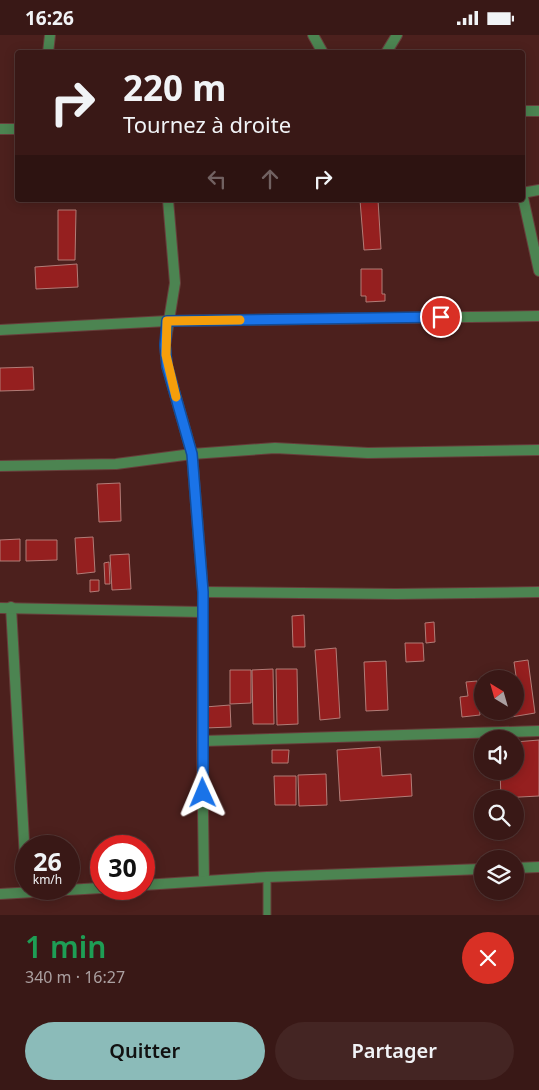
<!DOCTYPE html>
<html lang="fr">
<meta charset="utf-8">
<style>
body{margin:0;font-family:"Noto Sans",sans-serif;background:#442523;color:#f1f3f6;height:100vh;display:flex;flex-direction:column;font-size:19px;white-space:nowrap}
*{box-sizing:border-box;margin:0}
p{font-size:16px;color:#aba0a1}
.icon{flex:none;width:28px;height:28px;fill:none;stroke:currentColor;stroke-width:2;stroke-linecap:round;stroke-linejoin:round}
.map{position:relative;height:880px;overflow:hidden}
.panel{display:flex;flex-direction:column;background:#391816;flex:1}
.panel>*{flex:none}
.guide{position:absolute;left:15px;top:15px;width:510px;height:152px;border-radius:5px;box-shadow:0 2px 12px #0003,0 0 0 1px #533735;background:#391816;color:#f1f3f6;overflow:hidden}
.needle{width:32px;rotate:323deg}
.buttons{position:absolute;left:474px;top:635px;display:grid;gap:10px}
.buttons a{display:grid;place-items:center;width:50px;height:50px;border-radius:50%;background:#391816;box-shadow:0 2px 12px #0003,0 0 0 1px #533735;font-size:25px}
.speed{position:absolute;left:15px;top:800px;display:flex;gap:10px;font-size:25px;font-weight:700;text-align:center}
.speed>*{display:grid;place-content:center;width:65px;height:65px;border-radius:50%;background:#391816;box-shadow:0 2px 12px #0003,0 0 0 1px #533735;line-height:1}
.speed small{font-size:12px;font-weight:400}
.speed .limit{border:8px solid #d22;background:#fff;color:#111}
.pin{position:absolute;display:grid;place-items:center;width:42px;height:42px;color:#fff;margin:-21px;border:2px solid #fff;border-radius:50%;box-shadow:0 1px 5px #0007}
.me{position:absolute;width:55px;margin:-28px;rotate:359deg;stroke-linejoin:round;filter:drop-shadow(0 0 4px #0008)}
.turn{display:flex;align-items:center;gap:18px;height:105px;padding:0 25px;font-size:22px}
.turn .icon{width:65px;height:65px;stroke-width:2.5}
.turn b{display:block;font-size:35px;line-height:42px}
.lanes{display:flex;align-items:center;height:48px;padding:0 25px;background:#0003;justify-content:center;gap:25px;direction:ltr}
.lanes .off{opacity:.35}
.round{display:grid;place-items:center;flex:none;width:52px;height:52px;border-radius:26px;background:#442523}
.overview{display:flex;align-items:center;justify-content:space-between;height:85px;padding:0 25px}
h1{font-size:30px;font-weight:600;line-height:38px;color:#1e9e55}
.cta{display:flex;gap:10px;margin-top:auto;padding:10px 25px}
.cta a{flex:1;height:58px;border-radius:30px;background:#8bbbb9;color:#111;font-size:20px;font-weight:600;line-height:58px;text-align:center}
.cta a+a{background:#442523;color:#f1f3f6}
.status{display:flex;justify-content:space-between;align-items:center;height:35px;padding:0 25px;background:#391816;direction:ltr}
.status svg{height:14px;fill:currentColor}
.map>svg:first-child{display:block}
.building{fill:#951f1f;stroke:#b27c77}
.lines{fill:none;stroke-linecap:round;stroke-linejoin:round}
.service-casing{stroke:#673e3b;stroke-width:9}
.minor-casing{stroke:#673e3b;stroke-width:12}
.service{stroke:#4c8451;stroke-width:7}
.minor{stroke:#4c8451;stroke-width:10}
.route-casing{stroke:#114b97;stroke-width:12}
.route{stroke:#1a73e8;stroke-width:9}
.slow{stroke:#f59e0b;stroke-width:9}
</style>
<div class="status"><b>16:26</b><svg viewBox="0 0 49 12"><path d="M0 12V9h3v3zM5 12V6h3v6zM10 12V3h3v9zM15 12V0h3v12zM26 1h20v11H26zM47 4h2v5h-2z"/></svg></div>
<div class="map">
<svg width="539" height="880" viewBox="0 0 539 880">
<rect width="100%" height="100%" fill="#4c201d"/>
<!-- building -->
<g class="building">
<polygon points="360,165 378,165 381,214 364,215"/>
<polygon points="58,175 76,175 75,225 58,225"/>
<polygon points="77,229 78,252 36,254 35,232"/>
<polygon points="361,234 382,234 382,259 385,259 385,266 366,267 366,261 361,261"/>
<polygon points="33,332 34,355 0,356 0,333"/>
<polygon points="120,448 121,486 99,487 97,449"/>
<polygon points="93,502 95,537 77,539 75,503"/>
<polygon points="20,504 20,526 0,526 0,505"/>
<polygon points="26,505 57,505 57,525 26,526"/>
<polygon points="129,519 131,554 112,555 110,520"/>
<polygon points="109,527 110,549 105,549 104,528"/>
<polygon points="90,545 99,545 99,556 90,557"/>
<polygon points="304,580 305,612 293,612 292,581"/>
<polygon points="434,587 435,607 426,608 425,588"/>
<polygon points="405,608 423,608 424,626 406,627"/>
<polygon points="336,613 340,683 320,685 315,615"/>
<polygon points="528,625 535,678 511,682 511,676 515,676 515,655 518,655 514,627"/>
<polygon points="386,626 388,675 366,676 364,627"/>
<polygon points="273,634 274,689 253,689 252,635"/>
<polygon points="276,634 297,634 298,689 277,690"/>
<polygon points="230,635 251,635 251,668 230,669"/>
<polygon points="477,646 480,680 462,682 460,662 468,661 466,647"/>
<polygon points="230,670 231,692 205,693 205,672"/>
<polygon points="539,705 539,761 501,763 500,736 515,736 515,707"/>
<polygon points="380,712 382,741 411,739 412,761 340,766 337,715"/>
<polygon points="272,715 289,715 288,728 272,728"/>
<polygon points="326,739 327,770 299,771 298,740"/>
<polygon points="274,741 296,741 296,770 275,770"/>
</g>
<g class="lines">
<defs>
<polyline id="service" points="267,842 267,880"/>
<g id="minor">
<polyline points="313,0 323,18"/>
<polyline points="48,18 50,0"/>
<polyline points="386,18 397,0"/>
<polyline points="522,76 539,76"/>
<polyline points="0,94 18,94"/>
<polyline points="522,158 539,236"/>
<polyline points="522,158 539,155"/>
<polyline points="168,165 175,248 165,310 167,331 192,419 203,557 202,706 204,846"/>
<polyline points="0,295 167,286 539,281"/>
<polyline points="0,431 116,429 192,419 275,413 368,418 539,415"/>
<polyline points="203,557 396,559 539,557"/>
<polyline points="11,572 26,842"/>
<polyline points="0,573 202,577"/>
<polyline points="202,706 539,696"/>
<polyline points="515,833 539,832"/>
<polyline points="144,850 267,842 482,834"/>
<polyline points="0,859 101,853"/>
</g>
</defs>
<!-- service casing -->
<use href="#service" class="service-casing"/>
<!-- minor casing -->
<use href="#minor" class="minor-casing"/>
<!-- service -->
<use href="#service" class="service"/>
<!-- minor -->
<use href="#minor" class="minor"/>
</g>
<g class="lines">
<defs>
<polyline id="route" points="203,758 203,557 192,419 167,331 165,310 167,286 441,282"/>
</defs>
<!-- route casing -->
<use href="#route" class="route-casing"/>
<!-- route -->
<use href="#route" class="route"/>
<!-- slow -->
<polyline class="slow" points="176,362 166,320 167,286 240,285"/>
</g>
</svg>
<div class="buttons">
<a><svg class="needle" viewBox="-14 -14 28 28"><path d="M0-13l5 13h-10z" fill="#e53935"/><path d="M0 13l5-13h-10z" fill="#aba0a1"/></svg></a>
<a><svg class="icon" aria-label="sound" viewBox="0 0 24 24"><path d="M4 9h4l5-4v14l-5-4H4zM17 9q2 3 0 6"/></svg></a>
<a><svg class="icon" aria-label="search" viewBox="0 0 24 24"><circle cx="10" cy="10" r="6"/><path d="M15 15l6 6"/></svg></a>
<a><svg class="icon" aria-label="layers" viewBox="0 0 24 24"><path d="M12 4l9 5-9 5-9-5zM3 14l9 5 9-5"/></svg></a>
</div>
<div class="speed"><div>26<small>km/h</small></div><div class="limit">30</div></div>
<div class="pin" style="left:441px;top:282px;background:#d93025"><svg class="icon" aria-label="arrive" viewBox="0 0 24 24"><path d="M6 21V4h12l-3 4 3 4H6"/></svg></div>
<svg class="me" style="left:203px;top:758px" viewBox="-20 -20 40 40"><path d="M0-17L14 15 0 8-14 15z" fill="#1a73e8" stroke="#fff" stroke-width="4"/></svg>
<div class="guide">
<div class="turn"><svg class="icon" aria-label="right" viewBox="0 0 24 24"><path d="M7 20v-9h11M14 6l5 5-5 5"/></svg><div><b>220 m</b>Tournez à droite</div></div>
<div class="lanes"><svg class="icon off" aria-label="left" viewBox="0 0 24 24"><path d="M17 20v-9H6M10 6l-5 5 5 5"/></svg><svg class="icon off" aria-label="ahead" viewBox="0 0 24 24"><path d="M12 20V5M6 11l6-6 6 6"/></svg><svg class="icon" aria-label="right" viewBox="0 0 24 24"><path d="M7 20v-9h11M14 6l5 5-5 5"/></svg></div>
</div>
</div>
<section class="panel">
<div class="overview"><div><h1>1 min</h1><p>340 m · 16:27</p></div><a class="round" style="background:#d93025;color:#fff"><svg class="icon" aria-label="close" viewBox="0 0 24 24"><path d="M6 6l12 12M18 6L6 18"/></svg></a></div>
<div class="cta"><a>Quitter</a><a>Partager</a></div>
</section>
